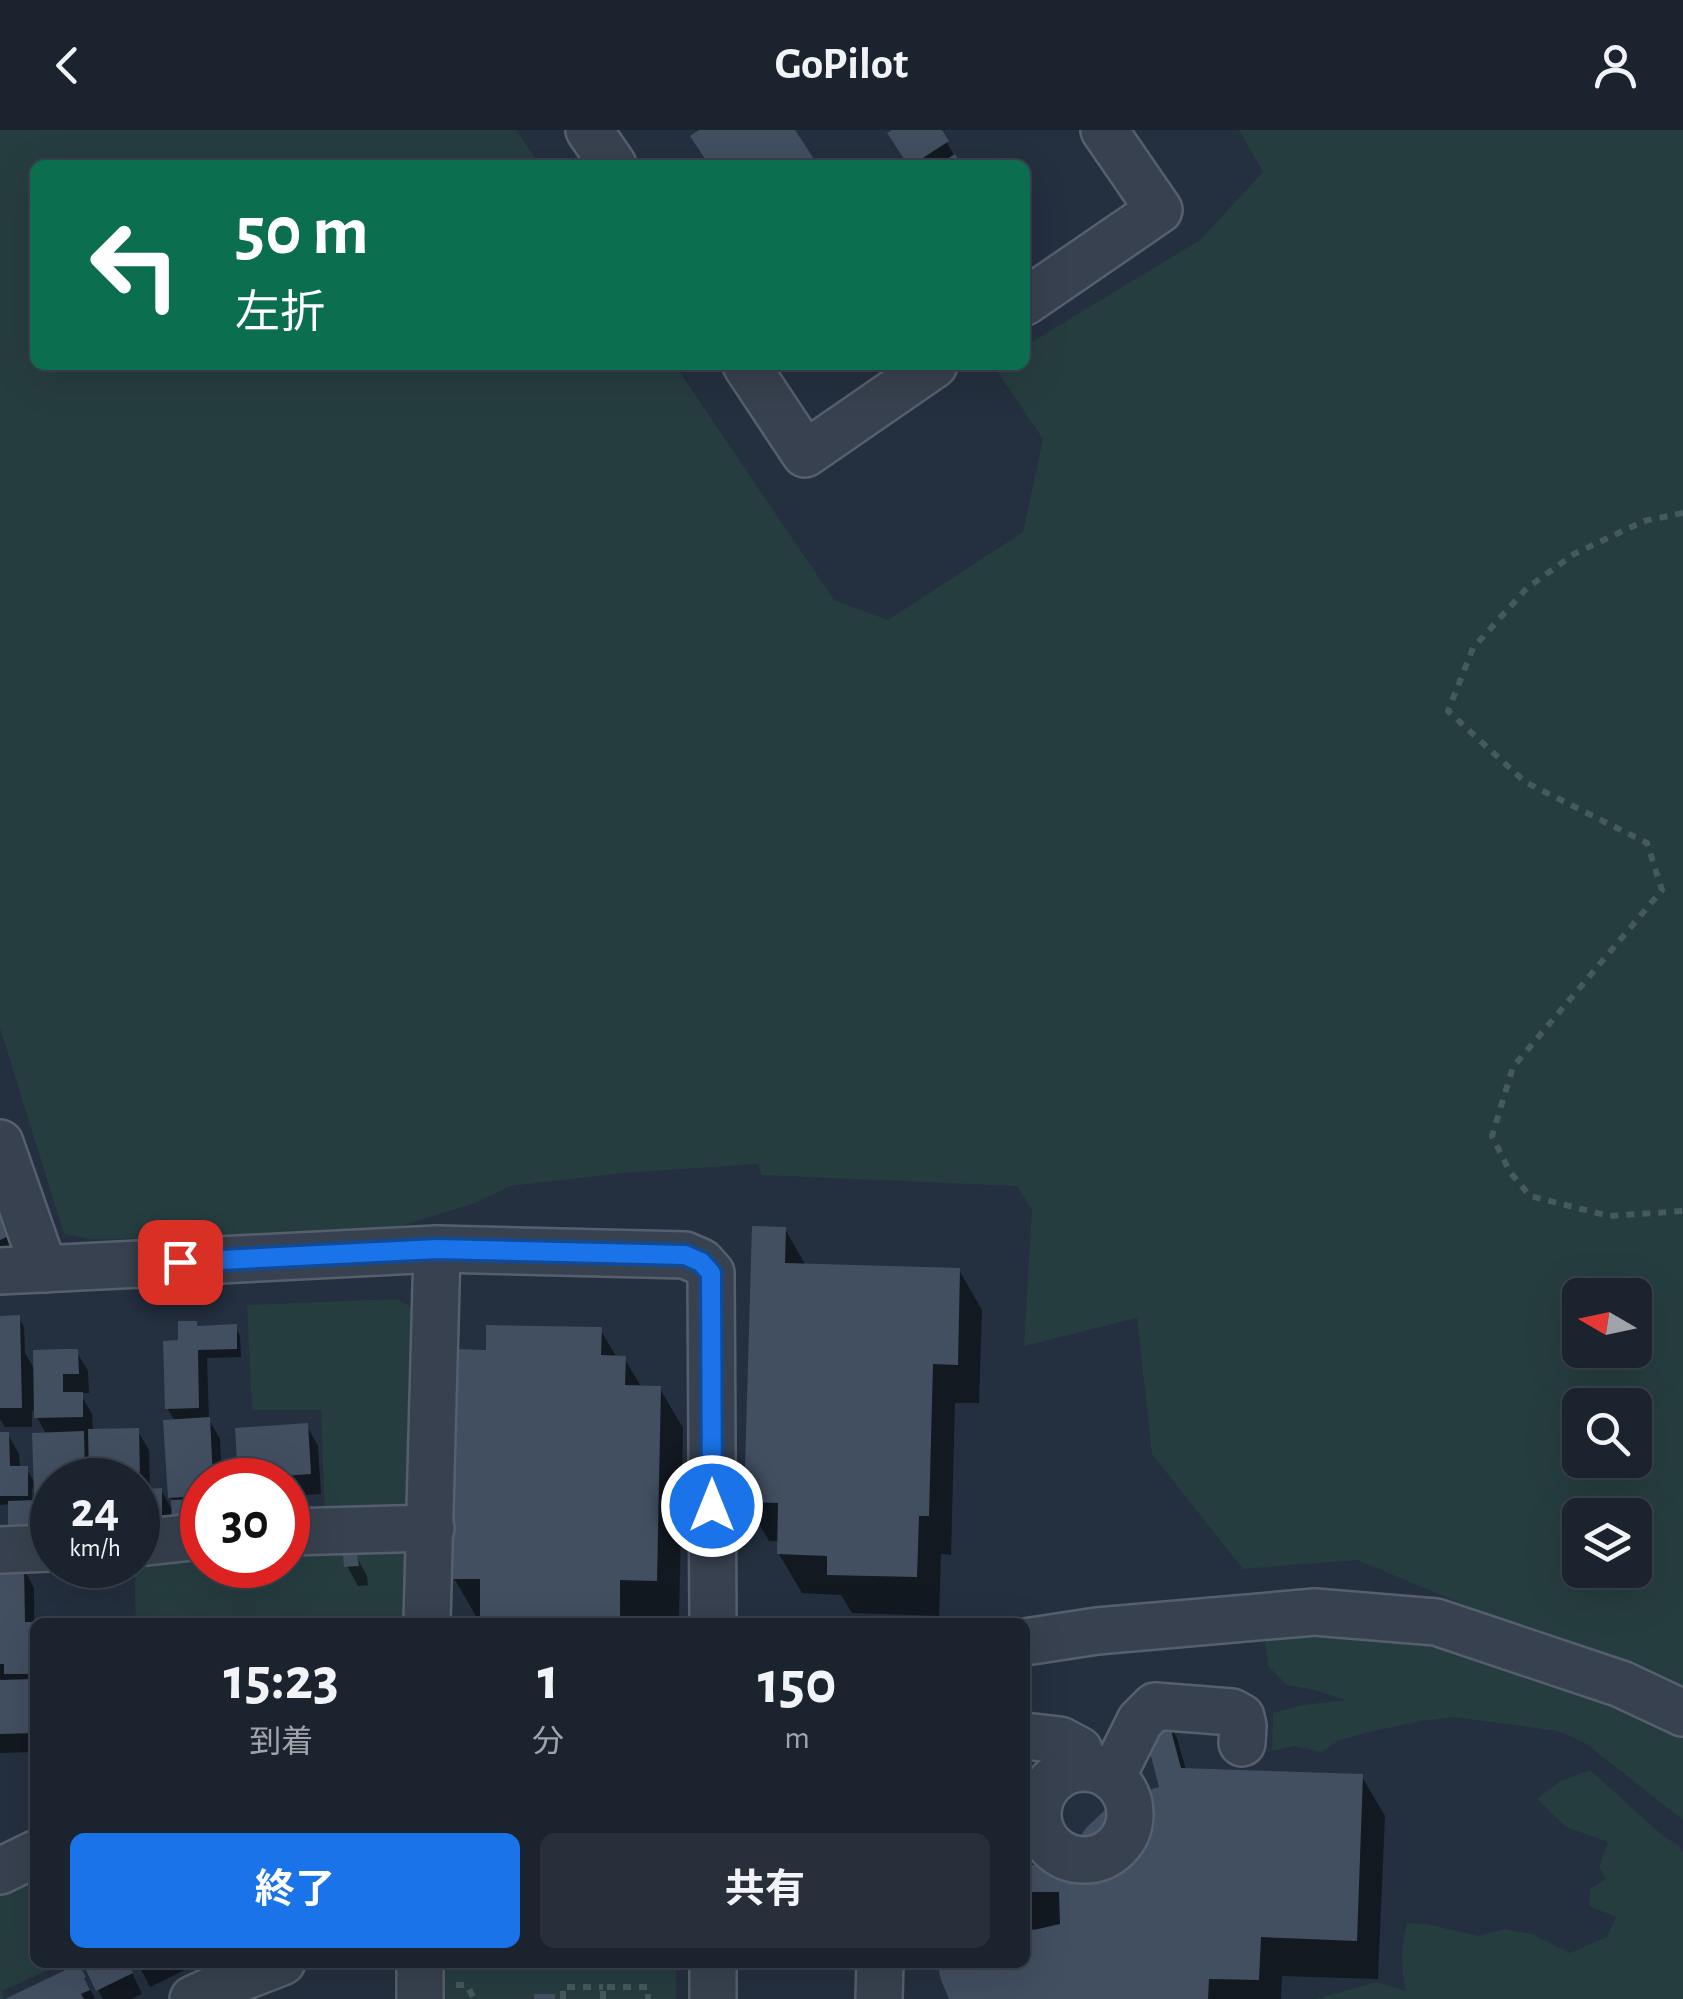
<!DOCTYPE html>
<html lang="ja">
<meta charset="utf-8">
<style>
body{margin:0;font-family:"Alegreya Sans","Noto Sans JP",sans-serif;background:#282f3b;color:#f1f3f6;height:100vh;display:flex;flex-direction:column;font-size:38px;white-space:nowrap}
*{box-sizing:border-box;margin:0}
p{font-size:32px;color:#a0a4aa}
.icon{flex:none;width:55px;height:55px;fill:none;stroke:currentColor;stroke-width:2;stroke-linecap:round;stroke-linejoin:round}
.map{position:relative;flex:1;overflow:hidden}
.drawer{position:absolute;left:30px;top:1488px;width:1000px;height:350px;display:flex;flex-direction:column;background:#1b232f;border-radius:15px;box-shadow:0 10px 40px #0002,0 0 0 2px #39404b}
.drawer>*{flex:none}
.guide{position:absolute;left:30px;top:30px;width:1000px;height:210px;border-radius:15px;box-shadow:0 10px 40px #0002,0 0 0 2px #39404b;background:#0b6e4f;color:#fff;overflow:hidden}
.needle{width:65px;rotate:279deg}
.tools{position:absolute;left:1562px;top:1148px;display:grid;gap:20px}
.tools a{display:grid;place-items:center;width:90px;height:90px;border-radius:15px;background:#1b232f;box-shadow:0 10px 40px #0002,0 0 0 2px #39404b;font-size:50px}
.speed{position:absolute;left:30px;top:1328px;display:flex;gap:20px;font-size:50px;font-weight:700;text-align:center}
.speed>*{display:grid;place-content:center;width:130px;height:130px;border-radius:50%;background:#1b232f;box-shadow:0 10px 40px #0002,0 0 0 2px #39404b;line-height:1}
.speed small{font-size:25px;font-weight:400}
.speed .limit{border:15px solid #d22;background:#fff;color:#111}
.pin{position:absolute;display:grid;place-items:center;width:85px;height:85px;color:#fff;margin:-42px;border-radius:20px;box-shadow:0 5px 15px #0006}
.me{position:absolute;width:110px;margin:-55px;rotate:0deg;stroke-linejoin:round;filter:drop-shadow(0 0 8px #0008)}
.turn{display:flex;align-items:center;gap:35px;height:210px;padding:0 40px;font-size:45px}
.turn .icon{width:130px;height:130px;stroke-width:2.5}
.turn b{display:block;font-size:70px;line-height:85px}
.eta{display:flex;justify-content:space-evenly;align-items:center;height:170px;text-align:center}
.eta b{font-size:60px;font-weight:700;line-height:70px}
.button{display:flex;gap:20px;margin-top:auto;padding:20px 40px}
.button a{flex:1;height:115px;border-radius:15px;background:#1a73e8;color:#fff;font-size:40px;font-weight:700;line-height:115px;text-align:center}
.button a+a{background:#282f3b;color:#f1f3f6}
header{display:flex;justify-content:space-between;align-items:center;height:130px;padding:0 40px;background:#1b232f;font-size:45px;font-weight:700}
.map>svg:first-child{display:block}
.green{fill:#263d40;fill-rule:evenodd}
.shadow{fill:#0007}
.building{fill:#424f61}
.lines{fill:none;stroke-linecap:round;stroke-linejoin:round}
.minor-casing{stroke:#565f6d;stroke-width:50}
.path{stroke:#445a5d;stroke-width:6;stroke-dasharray:8 8;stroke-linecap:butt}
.minor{stroke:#38414f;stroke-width:45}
.route-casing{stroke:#114b97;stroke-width:25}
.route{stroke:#1a73e8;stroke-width:18}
</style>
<header><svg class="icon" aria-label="back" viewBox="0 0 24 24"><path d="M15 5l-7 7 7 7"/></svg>GoPilot<svg class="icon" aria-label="person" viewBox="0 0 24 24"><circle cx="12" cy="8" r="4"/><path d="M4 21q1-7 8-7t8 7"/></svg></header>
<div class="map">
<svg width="1683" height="1869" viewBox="0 0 1683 1869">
<rect width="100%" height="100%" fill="#242f3f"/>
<!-- green -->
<g class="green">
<path d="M0,0H516L540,35H35V235H675L834,470L888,490L1023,402L1043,309L993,235H1025V216L1200,110L1263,42L1239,0H1683V1566L1357,1430L1243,1439L1152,1324L1137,1188L1024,1216L1032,1080L1017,1056L762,1045L758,1034L622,1043L511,1056L472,1074L365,1107L90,1109L64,1104L0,898ZM1580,1165H1635V1220H1580ZM1580,1275H1635V1330H1580ZM1580,1385H1635V1440H1580Z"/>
<polygon points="397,1169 407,1174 418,1185 418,1367 403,1386 325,1389 321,1280 252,1280 247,1175"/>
<polygon points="400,1418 417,1435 416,1492 136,1492 134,1435 138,1435 138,1427 202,1425 202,1435 288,1435 288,1422"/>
<polygon points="1292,1502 1452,1513 1683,1600 1683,1690 1585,1613 1558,1601 1455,1587 1422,1591 1364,1603 1338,1611 1322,1622 1294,1616 1272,1621 1273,1583 1303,1575 1346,1570 1315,1560 1287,1555 1268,1536 1265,1508"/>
<path d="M1590,1640L1662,1705L1679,1716L1683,1723V1869H1316L1377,1852L1406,1861C1401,1837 1400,1818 1407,1793L1426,1794L1478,1806L1504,1799L1532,1804L1570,1823L1607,1807L1616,1787L1589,1776L1590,1759L1606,1749L1599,1737L1608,1712L1566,1697L1537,1669L1559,1652Z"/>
<polygon points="35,1745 35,1832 63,1833 2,1861 4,1869 0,1869 0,1761"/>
<polygon points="435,1833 676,1833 676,1869 433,1869"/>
</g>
<!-- shadow -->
<g class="shadow">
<polygon points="896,0 939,0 960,35 909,35"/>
<polygon points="0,1081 16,1114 0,1120"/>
<polygon points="785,1099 806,1136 959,1140 982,1180 979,1273 955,1273 951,1425 941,1424 939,1486 852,1483 841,1465 802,1463 779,1424 780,1411 769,1411 746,1372"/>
<polygon points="0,1188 19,1188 24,1197 25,1223 36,1242 76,1221 88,1241 89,1263 80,1263 92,1284 93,1301 137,1300 149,1320 150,1361 161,1360 174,1383 174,1373 170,1367 175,1291 167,1278 180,1212 198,1198 235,1197 240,1206 241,1227 207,1228 209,1290 220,1309 222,1350 202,1350 202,1401 172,1413 151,1384 138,1384 138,1350 52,1350 52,1384 48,1385 32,1357 32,1371 38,1382 38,1408 10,1374 0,1375 0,1305 8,1304 19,1324 20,1338 26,1338 36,1355 47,1305 32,1279 32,1297 5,1297 0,1289"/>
<polygon points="600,1199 617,1228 624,1228 642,1258 660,1259 683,1298 679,1489 642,1489 642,1492 482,1492 482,1488 477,1488 454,1448 488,1222"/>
<polygon points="307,1296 318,1316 321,1364 288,1366 288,1350 242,1350 241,1348"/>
<polygon points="356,1426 367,1446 368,1455 358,1456 347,1436"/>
<polygon points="23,1438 34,1458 35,1622 0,1623 0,1553 2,1553 0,1548 0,1439"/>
<polygon points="1165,1587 1177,1608 1186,1640 1362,1647 1385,1686 1378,1849 1282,1846 1281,1869 952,1869 1025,1832 1025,1804 1036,1802 1036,1799 1025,1799 1025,1737 1067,1738 1163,1660"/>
<polygon points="127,1832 142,1864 131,1869 103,1869 98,1860"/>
<polygon points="137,1832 181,1832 185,1840 150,1857"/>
<polygon points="77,1837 95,1868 93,1869 11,1869"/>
</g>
<!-- building -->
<g class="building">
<polygon points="699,0 795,0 818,35 709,35 690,6"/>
<polygon points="892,0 942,0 949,11 912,35 908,35 887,3"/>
<polygon points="955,24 962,35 938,35"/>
<polygon points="0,1078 13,1104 0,1110"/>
<polygon points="752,1096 786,1097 785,1133 960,1138 958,1235 933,1234 929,1386 919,1386 917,1447 827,1445 827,1426 777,1424 778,1373 744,1372"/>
<polygon points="20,1185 22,1278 0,1278 0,1186"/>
<polygon points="178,1191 197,1191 197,1196 237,1194 237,1219 198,1220 199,1278 165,1279 163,1211 178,1210"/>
<polygon points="486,1195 602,1197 601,1225 626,1226 625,1255 661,1256 657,1451 620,1450 620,1492 480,1492 480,1449 451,1449 457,1219 486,1220"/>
<polygon points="62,1219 78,1219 79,1244 63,1244 63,1262 83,1262 83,1287 34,1288 33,1220"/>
<polygon points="210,1287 213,1350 202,1350 202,1366 168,1368 163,1290"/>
<polygon points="308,1293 311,1344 238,1349 235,1298"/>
<polygon points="139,1298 140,1350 89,1350 88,1299"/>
<polygon points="84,1301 85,1350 52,1350 52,1365 34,1366 32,1303"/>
<polygon points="0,1302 9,1302 10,1336 28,1336 28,1366 0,1366"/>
<polygon points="162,1358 162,1394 148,1394 147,1359"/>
<polygon points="198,1369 200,1393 172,1394 171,1370"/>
<polygon points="34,1370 35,1399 8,1400 8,1371"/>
<polygon points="343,1424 357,1424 359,1436 344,1437"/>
<polygon points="0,1436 24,1436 25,1492 33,1492 34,1544 4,1544 4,1534 0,1534"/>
<polygon points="35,1549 35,1603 0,1604 0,1550"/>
<polygon points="1167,1585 1181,1638 1363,1644 1357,1811 1261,1807 1259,1850 1209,1849 1208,1869 949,1869 941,1850 937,1832 1025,1832 1025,1802 1060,1794 1059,1762 1025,1762 1025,1735 1066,1735 1071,1720 1086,1698 1105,1680 1127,1667 1159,1657 1141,1588"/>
<polygon points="82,1832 127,1832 133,1843 96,1861"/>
<polygon points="78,1834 86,1847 84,1848 90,1860 81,1864 84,1869 5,1869"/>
<rect x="534" y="1864" width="21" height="5"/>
</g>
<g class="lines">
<defs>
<g id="minor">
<polyline points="589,0 613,35"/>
<polyline points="1025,172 1159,80 1104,0"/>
<polyline points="746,235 805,324 934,235"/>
<polyline points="0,1013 44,1139"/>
<polyline points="0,1141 437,1119 685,1125 701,1132 711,1143 713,1492"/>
<polyline points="288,1402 431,1398"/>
<polyline points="138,1413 202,1406"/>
<polyline points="0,1420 52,1418"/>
<polyline points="427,1492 437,1119"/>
<polyline points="1025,1512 1097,1501 1315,1482 1436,1492 1621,1554 1683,1583"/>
<polyline points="1025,1606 1060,1610 1079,1620 1082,1627 1081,1637"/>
<circle cx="1084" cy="1684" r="46"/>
<polyline points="1112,1647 1140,1591 1155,1576 1232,1582 1241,1587 1243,1596 1242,1613"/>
<polyline points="0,1741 35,1724"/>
<polyline points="420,1832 420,1869"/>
<polyline points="713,1832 713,1869"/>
<polyline points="193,1869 230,1852 282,1832"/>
<polyline points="879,1869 880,1832"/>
</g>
</defs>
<!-- minor casing -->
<use href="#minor" class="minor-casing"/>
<!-- path -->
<g class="path">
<polyline points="1683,383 1644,391 1574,424 1527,458 1473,518 1448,581 1525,652 1647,713 1662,760 1513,937 1492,1006 1510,1042 1530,1066 1609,1086 1683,1081"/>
<polyline points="456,1855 467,1855 474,1869"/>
<polyline points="563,1869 563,1857 603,1857"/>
<polyline points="603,1869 603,1857 648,1857 648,1869"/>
</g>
<!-- minor -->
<use href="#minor" class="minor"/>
</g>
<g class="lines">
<defs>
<polyline id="route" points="180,1132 437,1119 685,1125 701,1132 711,1143 712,1376"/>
</defs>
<!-- route casing -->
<use href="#route" class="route-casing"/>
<!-- route -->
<use href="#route" class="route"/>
</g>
</svg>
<div class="tools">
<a><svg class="needle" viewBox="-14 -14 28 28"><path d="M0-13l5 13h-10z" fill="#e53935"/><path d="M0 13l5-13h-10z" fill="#a0a4aa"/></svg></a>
<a><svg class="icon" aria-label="search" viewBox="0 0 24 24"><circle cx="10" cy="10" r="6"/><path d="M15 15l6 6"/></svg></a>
<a><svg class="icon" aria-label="layers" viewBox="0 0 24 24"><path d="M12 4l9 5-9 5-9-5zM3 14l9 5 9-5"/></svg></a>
</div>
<div class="speed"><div>24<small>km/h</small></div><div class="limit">30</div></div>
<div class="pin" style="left:180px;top:1132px;background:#d93025"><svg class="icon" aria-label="arrive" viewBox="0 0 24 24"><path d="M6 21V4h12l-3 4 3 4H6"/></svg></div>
<svg class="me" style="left:712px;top:1376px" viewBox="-20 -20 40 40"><circle r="17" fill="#1a73e8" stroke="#fff" stroke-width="3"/><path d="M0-11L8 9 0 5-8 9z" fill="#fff"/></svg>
<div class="guide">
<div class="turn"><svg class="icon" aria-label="left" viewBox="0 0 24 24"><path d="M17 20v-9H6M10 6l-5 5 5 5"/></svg><div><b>50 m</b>左折</div></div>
</div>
<section class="drawer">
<div class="eta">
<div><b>15:23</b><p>到着</p></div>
<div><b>1</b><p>分</p></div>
<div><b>150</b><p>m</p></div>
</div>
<div class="button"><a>終了</a><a>共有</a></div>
</section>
</div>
